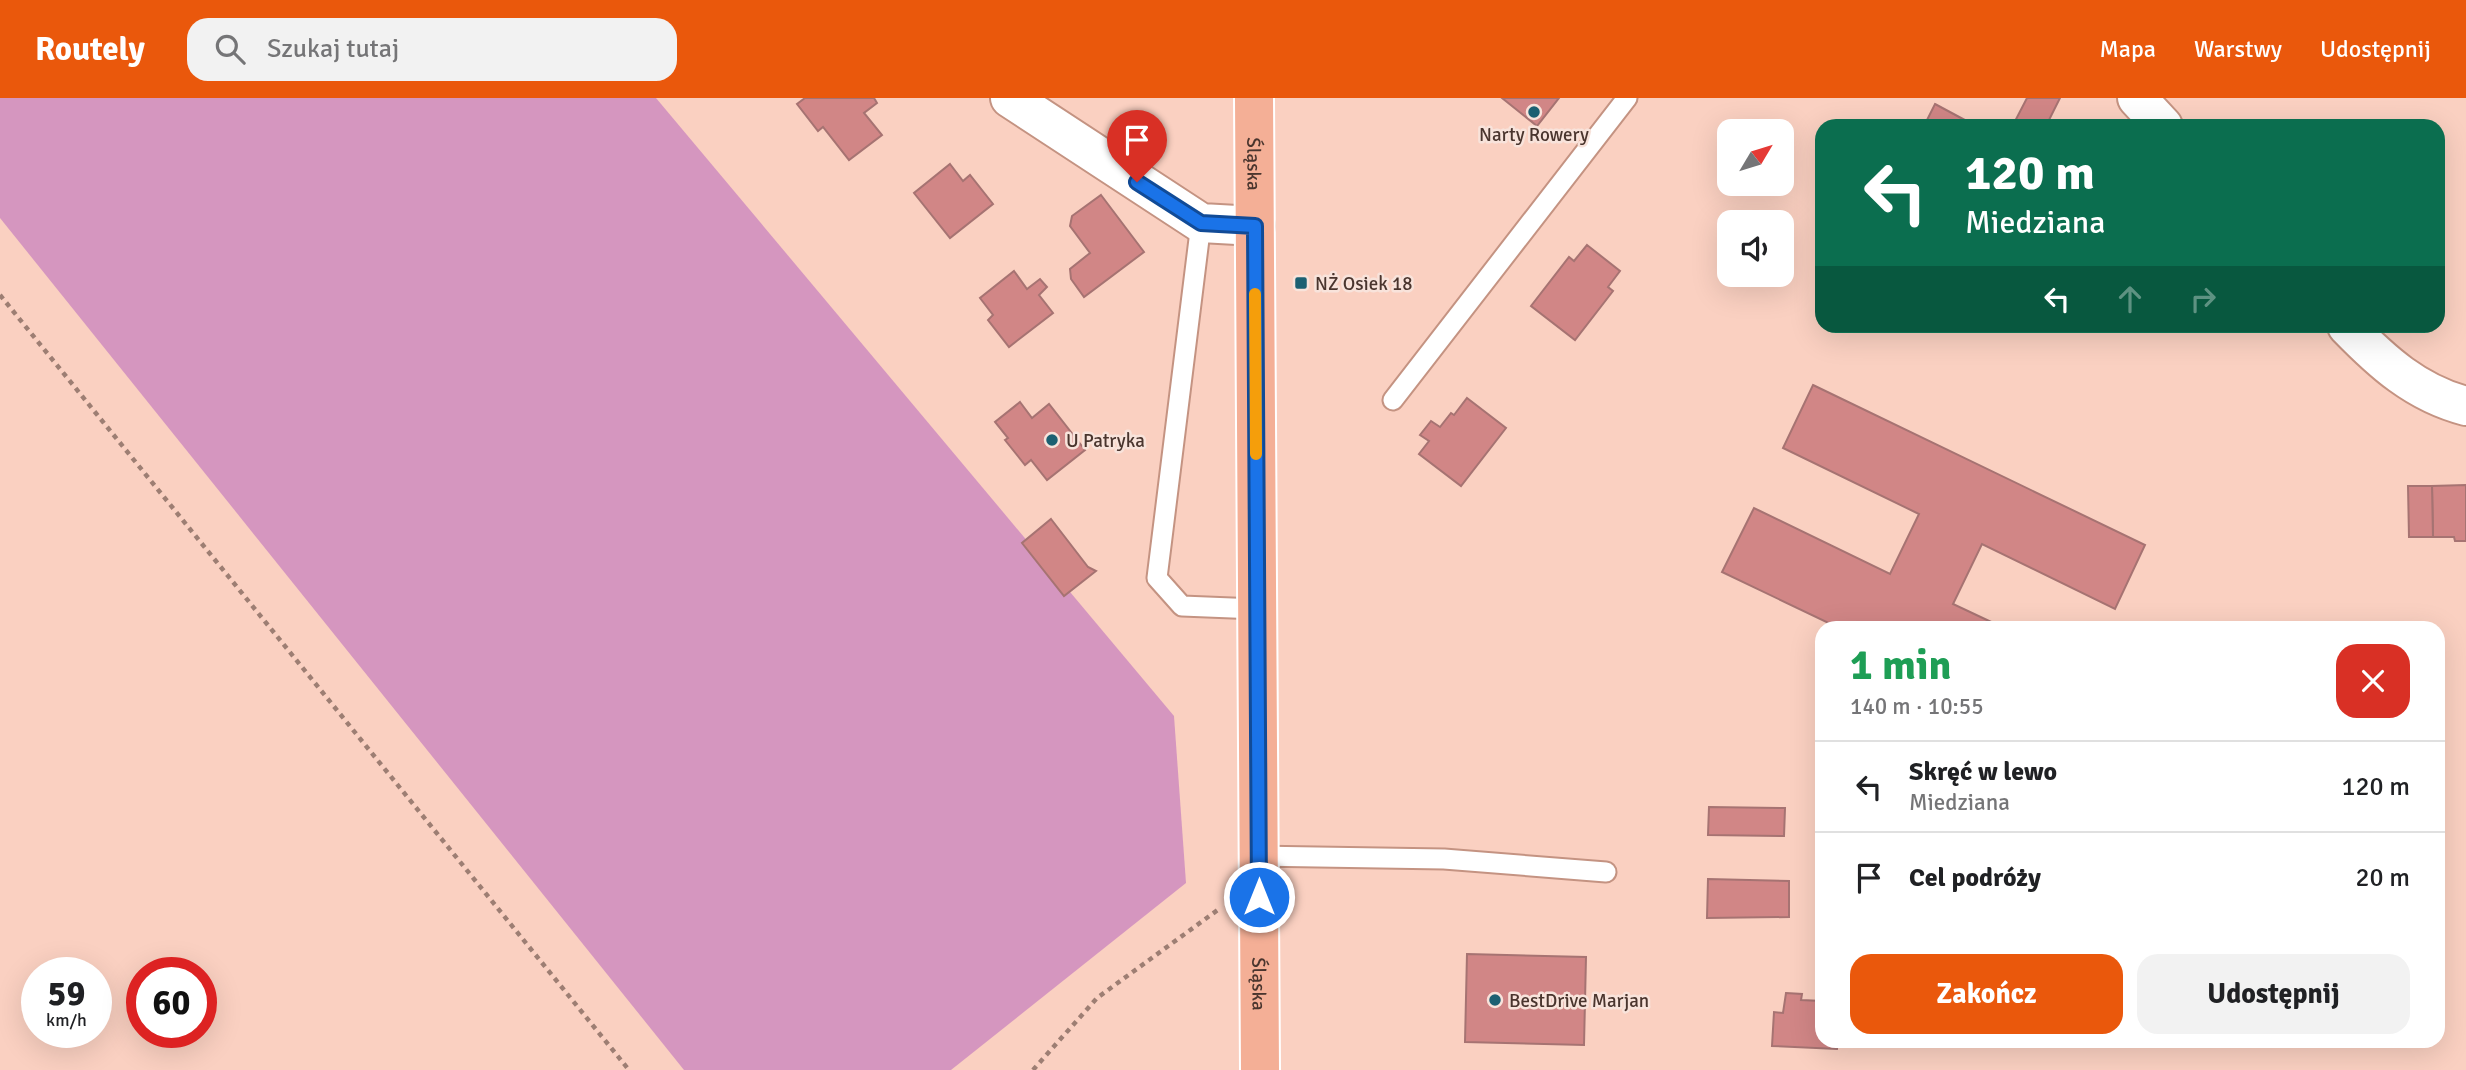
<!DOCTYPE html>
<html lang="pl">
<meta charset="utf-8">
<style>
body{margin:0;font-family:Signika,sans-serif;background:#f2f2f2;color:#202124;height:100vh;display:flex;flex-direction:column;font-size:26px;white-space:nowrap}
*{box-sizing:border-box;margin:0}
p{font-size:23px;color:#757577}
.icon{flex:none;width:38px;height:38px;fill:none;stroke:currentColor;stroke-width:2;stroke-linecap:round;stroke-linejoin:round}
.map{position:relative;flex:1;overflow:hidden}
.side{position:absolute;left:1815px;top:523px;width:630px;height:427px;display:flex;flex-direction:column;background:#fff;border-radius:21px;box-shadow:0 7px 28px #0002}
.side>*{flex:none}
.banner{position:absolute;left:1815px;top:21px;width:630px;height:214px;border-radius:21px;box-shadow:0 7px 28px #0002;background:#0b6e4f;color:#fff;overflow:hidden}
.needle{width:46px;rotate:52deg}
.fabs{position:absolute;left:1717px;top:21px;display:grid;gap:14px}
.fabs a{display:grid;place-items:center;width:77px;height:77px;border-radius:14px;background:#fff;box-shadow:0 7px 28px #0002;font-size:35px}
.speed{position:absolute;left:21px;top:859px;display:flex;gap:14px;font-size:35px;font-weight:700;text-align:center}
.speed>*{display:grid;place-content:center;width:91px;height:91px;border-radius:50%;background:#fff;box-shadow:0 7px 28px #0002;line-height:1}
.speed small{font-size:18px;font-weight:400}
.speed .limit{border:10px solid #d22;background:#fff;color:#111}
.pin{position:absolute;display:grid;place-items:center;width:60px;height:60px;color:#fff;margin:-72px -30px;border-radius:50% 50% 50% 0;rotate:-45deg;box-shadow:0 0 7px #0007}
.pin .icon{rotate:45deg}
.me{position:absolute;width:77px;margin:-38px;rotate:0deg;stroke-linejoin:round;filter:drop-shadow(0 0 5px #0008)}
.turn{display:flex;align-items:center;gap:24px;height:147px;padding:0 35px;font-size:32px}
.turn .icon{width:91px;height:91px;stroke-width:2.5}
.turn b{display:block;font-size:49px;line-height:60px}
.lanes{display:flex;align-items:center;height:66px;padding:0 35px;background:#0003;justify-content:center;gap:35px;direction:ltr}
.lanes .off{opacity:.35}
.round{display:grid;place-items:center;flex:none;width:74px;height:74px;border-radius:21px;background:#f2f2f2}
.overview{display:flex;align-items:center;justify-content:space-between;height:119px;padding:0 35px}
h1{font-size:42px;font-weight:700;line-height:52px;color:#1e9e55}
.primary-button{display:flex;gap:14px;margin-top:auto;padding:14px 35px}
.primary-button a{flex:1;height:80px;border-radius:21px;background:#ea580c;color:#fff;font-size:28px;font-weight:700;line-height:80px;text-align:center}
.primary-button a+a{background:#f2f2f2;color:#202124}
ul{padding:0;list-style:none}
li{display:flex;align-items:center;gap:21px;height:91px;padding:0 35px;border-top:2px solid #e0e0e0}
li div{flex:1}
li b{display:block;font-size:26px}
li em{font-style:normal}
header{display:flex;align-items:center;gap:42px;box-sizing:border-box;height:98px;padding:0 35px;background:#ea580c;color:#fff}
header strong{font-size:33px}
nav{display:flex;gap:38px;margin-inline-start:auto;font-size:24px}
.search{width:490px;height:63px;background:#f2f2f2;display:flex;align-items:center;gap:18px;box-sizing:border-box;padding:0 24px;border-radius:21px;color:#757577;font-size:26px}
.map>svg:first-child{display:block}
.forest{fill:#d596bf}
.building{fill:#d18686;stroke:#a67372;stroke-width:2}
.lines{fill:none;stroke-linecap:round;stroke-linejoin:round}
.lane-casing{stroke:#c49382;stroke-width:23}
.street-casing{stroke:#c49382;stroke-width:42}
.primary-casing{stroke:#fff;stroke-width:42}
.path{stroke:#9d7e73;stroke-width:4.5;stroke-dasharray:5 5;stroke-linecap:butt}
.lane{stroke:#fff;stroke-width:19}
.street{stroke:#fff;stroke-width:38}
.primary{stroke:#f4af96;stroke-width:38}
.route-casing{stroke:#114b97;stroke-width:18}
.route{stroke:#1a73e8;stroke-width:12}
.slow{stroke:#f59e0b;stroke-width:12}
.poi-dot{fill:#1c6072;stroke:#f8e3db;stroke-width:2.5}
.labels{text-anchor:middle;stroke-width:5;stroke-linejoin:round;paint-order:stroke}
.poi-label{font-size:19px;fill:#4a352e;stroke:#f8e3db;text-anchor:start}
.street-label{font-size:19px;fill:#4a352e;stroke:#f8e3db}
</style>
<header>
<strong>Routely</strong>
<div class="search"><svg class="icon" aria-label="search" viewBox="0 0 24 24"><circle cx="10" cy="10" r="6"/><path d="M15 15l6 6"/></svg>Szukaj tutaj</div>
<nav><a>Mapa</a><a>Warstwy</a><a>Udostępnij</a></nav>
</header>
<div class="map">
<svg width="2466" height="972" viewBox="0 0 2466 972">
<rect width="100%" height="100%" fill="#fad0c1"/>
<!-- forest -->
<polygon class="forest" points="0,0 656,0 1174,618 1186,785 951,972 684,972 0,120"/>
<!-- building -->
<g class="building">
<polygon points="805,0 874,0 877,5 864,15 882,37 849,62 823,29 818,33 797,6"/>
<polygon points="1502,0 1559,0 1537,28"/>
<polygon points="2027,0 2060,0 2046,28 2013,27"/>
<polygon points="1935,6 1976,28 1924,28"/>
<polygon points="950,66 963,83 970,77 993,106 950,140 914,95"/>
<polygon points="1101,97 1144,154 1084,199 1071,181 1070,171 1090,155 1070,128 1072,118"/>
<polygon points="1587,147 1620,173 1608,189 1613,193 1575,242 1531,208 1569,159 1574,163"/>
<polygon points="1014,173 1027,191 1040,181 1047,189 1039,197 1053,215 1009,249 988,222 993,217 980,200"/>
<polygon points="1813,287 2145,447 2115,511 1982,446 1953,506 2004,530 1839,530 1722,474 1754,410 1890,476 1919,416 1783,350"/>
<polygon points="1467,300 1506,330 1461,388 1419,356 1429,343 1420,337 1431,323 1440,329 1451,315 1454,317"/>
<polygon points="1020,304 1032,320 1049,306 1085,352 1047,382 1031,362 1025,367 1005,342 1008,340 995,324"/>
<polygon points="2466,387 2466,443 2455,443 2454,439 2433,439 2432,388"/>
<polygon points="2408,388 2432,388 2433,439 2409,439"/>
<polygon points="1051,421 1088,469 1096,473 1064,498 1022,445"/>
<polygon points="1709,709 1785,710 1784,738 1708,737"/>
<polygon points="1708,781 1789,783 1789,819 1707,820"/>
<polygon points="1467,856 1586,859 1584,947 1465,944"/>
<polygon points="1786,895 1802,896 1801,902 1822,903 1822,943 1838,943 1837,951 1772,948 1774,914 1783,915"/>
</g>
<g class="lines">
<defs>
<g id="lane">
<polyline points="1201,125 1157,480 1182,508 1257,511"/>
<polyline points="1393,302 1627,0"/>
<polyline points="1259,758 1444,761 1606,774"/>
</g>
<g id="street">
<polyline points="1010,0 1201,125 1255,128"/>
<polyline points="2137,0 2163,28"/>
<path d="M2347,228C2382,264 2416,295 2466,308"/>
</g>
<g id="primary">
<path id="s1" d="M1254,0L1260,972"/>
</g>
</defs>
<!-- lane casing -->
<use href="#lane" class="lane-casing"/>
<!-- street casing -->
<use href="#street" class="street-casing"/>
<!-- primary casing -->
<use href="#primary" class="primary-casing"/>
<!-- path -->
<g class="path">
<polyline points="0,197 629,972"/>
<polyline points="1033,972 1097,900 1219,811"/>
</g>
<!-- lane -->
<use href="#lane" class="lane"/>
<!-- street -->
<use href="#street" class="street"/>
<!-- primary -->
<use href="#primary" class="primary"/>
</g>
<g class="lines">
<defs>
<polyline id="route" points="1137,84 1201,125 1255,128 1259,799"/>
</defs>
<!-- route casing -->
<use href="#route" class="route-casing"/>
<!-- route -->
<use href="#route" class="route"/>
<!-- slow -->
<polyline class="slow" points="1255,196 1256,356"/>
</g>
<!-- markers -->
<g class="poi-dot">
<circle cx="1534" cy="14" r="7"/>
<rect x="1294" y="178" width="14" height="14" rx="3.5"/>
<circle cx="1052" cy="342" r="7"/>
<circle cx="1495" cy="902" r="7"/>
</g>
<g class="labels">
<!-- poi labels -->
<g class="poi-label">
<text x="1534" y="43" text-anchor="middle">Narty Rowery</text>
<text x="1315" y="192">NŻ Osiek 18</text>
<text x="1066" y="349">U Patryka</text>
<text x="1509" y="909">BestDrive Marjan</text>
</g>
<!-- street labels -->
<g class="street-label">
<text dy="7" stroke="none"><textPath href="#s1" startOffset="66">Śląska</textPath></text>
<text dy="7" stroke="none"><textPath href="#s1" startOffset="886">Śląska</textPath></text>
</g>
</g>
</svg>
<div class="fabs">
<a><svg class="needle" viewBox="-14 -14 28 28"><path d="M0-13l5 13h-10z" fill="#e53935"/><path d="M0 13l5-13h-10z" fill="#757577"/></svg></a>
<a><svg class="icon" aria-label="sound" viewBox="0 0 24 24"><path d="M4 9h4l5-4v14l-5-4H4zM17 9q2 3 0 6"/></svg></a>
</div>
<div class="speed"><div>59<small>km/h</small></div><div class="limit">60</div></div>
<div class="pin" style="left:1137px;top:84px;background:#d93025"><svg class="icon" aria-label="arrive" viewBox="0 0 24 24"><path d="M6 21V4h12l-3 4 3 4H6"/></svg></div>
<svg class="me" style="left:1259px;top:799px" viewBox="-20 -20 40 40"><circle r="17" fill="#1a73e8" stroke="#fff" stroke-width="3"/><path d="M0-11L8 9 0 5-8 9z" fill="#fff"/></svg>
<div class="banner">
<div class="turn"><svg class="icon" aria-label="left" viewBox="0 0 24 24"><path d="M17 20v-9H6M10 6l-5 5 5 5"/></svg><div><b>120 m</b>Miedziana</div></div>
<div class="lanes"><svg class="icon" aria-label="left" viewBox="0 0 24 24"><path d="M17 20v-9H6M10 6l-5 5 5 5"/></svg><svg class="icon off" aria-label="ahead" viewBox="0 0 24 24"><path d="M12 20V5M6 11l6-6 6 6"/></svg><svg class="icon off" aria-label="right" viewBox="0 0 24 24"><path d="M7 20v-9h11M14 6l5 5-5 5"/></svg></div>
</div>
<section class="side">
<div class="overview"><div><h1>1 min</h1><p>140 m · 10:55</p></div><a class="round" style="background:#d93025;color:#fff"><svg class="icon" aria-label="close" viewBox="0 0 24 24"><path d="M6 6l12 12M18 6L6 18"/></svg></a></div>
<ul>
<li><svg class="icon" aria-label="left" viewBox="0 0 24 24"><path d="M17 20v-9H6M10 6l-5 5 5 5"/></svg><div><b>Skręć w lewo</b><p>Miedziana</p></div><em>120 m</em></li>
<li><svg class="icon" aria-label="arrive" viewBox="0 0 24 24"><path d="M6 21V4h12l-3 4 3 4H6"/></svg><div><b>Cel podróży</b></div><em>20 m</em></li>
</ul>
<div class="primary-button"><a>Zakończ</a><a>Udostępnij</a></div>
</section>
</div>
